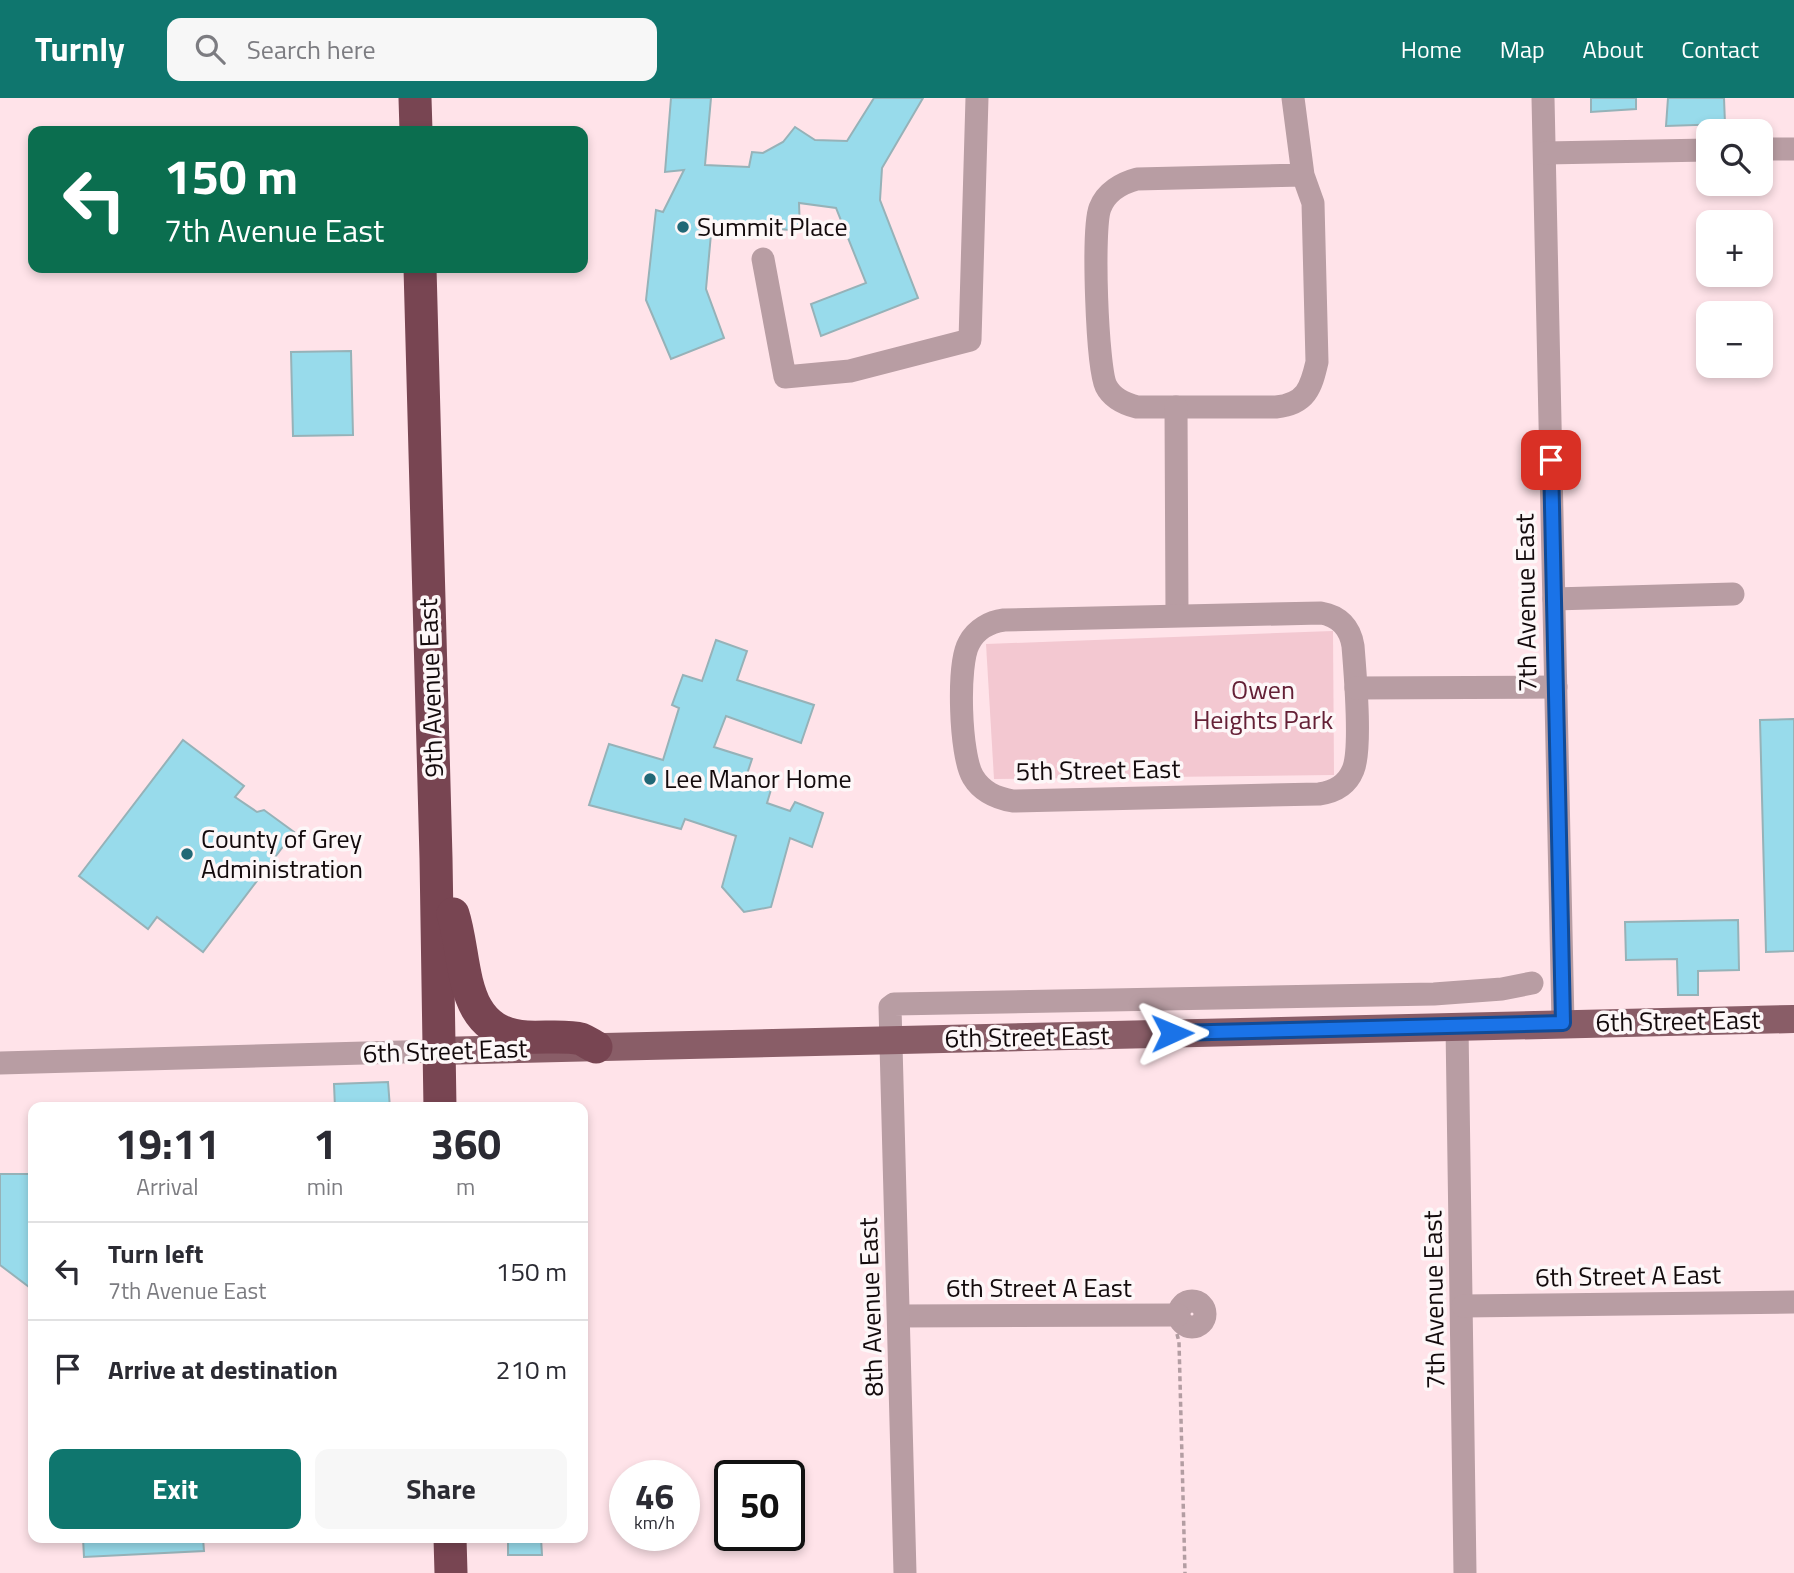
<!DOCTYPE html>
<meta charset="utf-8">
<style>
body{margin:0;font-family:"Titillium Web",sans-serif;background:#f7f7f7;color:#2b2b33;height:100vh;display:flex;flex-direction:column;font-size:26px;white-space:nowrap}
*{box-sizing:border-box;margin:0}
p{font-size:23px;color:#7c7c81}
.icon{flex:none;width:38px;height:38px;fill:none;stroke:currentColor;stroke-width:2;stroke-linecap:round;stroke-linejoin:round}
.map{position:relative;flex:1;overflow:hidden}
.drawer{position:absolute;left:28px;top:1004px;width:560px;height:441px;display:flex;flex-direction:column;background:#fff;border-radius:14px;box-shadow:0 4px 10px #0003}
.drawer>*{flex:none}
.top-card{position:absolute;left:28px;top:28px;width:560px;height:147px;border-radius:14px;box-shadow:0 4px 10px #0003;background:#0b6e4f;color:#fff;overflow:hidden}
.controls{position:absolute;left:1696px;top:21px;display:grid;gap:14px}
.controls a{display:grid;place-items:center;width:77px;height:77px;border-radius:14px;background:#fff;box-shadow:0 4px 10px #0003;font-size:35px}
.speed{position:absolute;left:609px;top:1362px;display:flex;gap:14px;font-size:35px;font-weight:700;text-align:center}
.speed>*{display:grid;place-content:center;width:91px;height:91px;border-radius:50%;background:#fff;box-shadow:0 4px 10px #0003;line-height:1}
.speed small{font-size:18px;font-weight:400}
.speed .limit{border:4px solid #111;border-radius:10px;background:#fff;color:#111}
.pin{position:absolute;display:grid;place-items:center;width:60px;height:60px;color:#fff;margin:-30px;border-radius:14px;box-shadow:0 4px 10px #0006}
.me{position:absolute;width:77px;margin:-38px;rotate:89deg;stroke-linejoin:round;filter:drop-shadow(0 0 5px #0008)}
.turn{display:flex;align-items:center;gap:24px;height:147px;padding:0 21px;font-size:32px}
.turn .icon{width:91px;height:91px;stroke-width:2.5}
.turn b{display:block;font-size:49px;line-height:60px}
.eta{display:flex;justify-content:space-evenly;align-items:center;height:119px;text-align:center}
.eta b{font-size:42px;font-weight:700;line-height:49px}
.action{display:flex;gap:14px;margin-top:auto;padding:14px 21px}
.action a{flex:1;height:80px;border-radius:14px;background:#0f766e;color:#fff;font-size:28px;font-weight:700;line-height:80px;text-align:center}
.action a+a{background:#f7f7f7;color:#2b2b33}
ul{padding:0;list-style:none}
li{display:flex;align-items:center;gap:21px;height:98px;padding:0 21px;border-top:2px solid #e1e1e2}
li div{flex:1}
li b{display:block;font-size:26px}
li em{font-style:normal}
header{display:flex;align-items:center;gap:42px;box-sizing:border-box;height:98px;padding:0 35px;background:#0f766e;color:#fff}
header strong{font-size:33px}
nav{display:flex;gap:38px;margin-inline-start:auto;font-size:24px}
.search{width:490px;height:63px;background:#f7f7f7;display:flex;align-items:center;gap:18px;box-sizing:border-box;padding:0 24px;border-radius:14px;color:#7c7c81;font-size:26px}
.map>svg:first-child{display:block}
.green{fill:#f3c8d1}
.building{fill:#98dbeb;stroke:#96b2b8;stroke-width:2}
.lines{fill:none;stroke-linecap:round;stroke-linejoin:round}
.path{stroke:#b39da2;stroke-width:3.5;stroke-dasharray:5 3.5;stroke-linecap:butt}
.minor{stroke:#b89da3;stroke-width:23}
.major{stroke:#895d67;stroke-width:28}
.highway{stroke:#784552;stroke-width:33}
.route-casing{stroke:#114b97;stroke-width:18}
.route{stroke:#1a73e8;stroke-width:12}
.poi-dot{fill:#216876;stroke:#fdf7f8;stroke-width:2.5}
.labels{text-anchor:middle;stroke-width:7;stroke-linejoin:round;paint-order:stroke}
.poi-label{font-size:26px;fill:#130a0c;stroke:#fdf7f8;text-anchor:start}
.street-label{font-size:26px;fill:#130a0c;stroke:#fdf7f8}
.park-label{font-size:26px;fill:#642036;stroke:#fdf7f8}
</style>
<header>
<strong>Turnly</strong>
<div class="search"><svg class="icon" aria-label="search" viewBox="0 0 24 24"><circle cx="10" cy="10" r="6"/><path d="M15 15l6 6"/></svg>Search here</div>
<nav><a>Home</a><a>Map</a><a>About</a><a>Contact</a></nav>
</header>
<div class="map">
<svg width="1794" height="1475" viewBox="0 0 1794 1475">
<rect width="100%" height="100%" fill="#ffe3e9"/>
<!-- green -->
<polygon class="green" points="1333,533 1334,677 994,681 986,546"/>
<!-- building -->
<g class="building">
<polygon points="671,0 711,0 705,67 749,69 752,54 763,55 783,44 795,29 815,42 847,43 874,0 923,0 882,70 880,102 918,200 821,238 811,206 866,185 836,110 799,105 800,133 712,125 706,191 724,240 671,261 646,202 656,112 663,114 684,72 665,74"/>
<polygon points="1591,0 1636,0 1636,11 1591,14"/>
<polygon points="1668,0 1724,0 1725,26 1666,28"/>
<polygon points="351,253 353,337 293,338 291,254"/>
<polygon points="716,542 747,553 737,582 814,607 801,645 726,618 714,649 752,661 747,676 773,685 767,705 790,713 795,704 823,715 812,749 790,740 771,809 744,814 722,789 736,738 685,721 681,731 589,707 609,646 663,662 679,610 672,607 683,577 702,583"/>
<polygon points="1794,621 1794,853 1766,854 1760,622"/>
<polygon points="183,642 244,688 235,699 257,714 264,712 294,734 203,854 157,819 148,831 79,778"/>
<polygon points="1738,822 1739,872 1698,873 1698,897 1678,897 1677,861 1626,862 1625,824"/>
<polygon points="388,984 390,1010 335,1010 334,986"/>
<polygon points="0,1076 33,1076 33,1192 0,1167"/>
<polygon points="83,1440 203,1440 204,1453 84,1459"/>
<polygon points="508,1440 541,1440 542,1457 508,1457"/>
</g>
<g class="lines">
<!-- path -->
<polyline class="path" points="1177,1236 1179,1244 1185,1475"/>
<!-- minor -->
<g class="minor">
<path d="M1293,0L1303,77L1313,105L1317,264C1311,290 1306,306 1276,309H1137C1125,306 1112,300 1106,288C1097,269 1092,131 1100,110C1106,94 1122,85 1137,81L1303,77"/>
<polyline points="1543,0 1563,925"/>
<polyline points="1760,51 1794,51"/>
<polyline points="1545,55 1708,52"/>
<polyline points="763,161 785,279 850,273 970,242 977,0"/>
<polyline points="1176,309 1177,516"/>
<polyline points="1554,501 1733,496"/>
<path d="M1321,515C1339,518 1350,529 1353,548C1355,574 1362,651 1353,672C1347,687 1334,694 1319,696L1013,703C996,700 982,694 973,679C960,658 957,566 969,545C976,531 990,524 1004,522Z"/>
<polyline points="1356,590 1556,589"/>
<polyline points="1457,928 1465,1475"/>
<polyline points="0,965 438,953"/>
<circle cx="1192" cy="1216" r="13"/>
<polyline points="1463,1208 1794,1204"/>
<polyline points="899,1218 1178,1217"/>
<polyline points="905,1475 890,909 894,906 1434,896 1502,891 1532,885"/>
</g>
<!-- major -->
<polyline class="major" points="438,953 1794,921"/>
<!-- highway -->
<g class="highway">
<polyline points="415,0 416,33"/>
<polyline points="420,170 436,760 440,1010"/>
<path d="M453,816C468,862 457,935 527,939C542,940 567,937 581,941C586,943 591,947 596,949"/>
<polyline points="450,1440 451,1475"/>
</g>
</g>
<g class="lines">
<defs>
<polyline id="route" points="1172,935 1563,925 1551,362"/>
</defs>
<!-- route casing -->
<use href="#route" class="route-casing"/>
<!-- route -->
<use href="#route" class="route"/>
</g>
<!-- markers -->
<g class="poi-dot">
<circle cx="683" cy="129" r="7"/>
<circle cx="650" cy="681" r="7"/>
<circle cx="187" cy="756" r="7"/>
</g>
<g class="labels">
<!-- poi labels -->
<g class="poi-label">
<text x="697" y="138">Summit Place</text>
<text x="664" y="690">Lee Manor Home</text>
<text x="201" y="750">County of Grey<tspan x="201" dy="30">Administration</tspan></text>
</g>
<!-- street labels -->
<g class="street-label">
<text transform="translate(1526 505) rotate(-91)" y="9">7th Avenue East</text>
<text transform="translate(431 590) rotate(-92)" y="9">9th Avenue East</text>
<text transform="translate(1098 672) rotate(-1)" y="9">5th Street East</text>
<text transform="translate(1678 923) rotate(-1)" y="9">6th Street East</text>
<text transform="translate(1027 939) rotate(-1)" y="9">6th Street East</text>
<text transform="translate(445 953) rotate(-2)" y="9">6th Street East</text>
<text transform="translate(1628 1178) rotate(-1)" y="9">6th Street A East</text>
<text x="1039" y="1199">6th Street A East</text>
<text transform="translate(1434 1202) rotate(-91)" y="9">7th Avenue East</text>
<text transform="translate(871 1209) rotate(-92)" y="9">8th Avenue East</text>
</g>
<!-- park labels -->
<g class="park-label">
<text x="1263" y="601">Owen<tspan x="1263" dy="30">Heights Park</tspan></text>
</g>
</g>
</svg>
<div class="controls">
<a><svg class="icon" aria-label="search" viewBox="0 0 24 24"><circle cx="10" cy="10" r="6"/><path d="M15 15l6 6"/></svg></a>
<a>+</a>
<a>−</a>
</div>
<div class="speed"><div>46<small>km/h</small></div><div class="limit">50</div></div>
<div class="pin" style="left:1551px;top:362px;background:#d93025"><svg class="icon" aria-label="arrive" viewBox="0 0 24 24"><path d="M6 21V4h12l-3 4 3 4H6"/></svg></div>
<svg class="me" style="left:1172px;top:935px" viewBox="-20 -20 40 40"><path d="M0-17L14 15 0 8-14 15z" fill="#1a73e8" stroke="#fff" stroke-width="4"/></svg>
<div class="top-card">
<div class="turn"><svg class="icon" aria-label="left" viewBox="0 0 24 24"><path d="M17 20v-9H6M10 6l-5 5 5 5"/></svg><div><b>150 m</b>7th Avenue East</div></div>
</div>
<section class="drawer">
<div class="eta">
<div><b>19:11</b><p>Arrival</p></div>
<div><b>1</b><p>min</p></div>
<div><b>360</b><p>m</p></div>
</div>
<ul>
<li><svg class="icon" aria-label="left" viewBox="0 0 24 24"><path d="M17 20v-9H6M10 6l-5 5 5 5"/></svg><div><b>Turn left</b><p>7th Avenue East</p></div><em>150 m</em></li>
<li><svg class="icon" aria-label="arrive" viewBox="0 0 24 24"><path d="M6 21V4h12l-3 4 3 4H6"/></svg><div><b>Arrive at destination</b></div><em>210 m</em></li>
</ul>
<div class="action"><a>Exit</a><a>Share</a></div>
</section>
</div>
